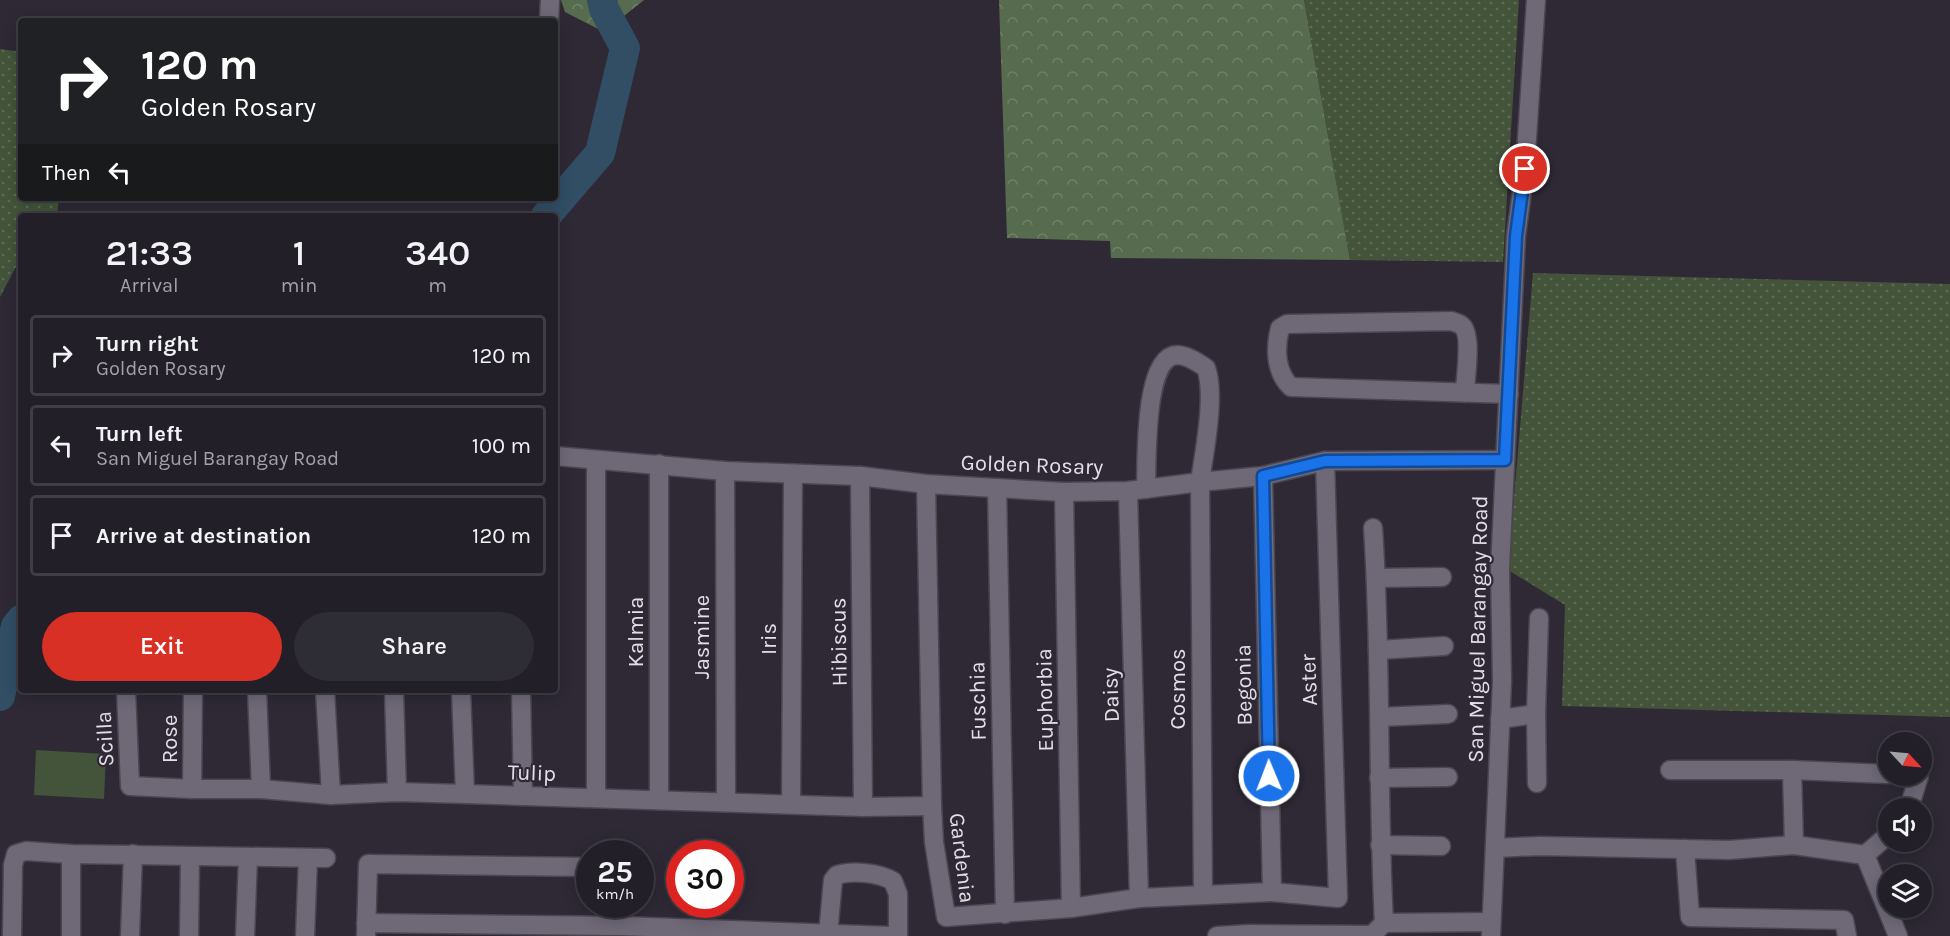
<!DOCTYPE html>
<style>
body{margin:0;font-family:Karla,sans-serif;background:#2e2c34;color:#f1f3f6;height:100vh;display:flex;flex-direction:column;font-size:22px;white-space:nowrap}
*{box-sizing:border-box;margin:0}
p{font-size:20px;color:#a2a2a8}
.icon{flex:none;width:33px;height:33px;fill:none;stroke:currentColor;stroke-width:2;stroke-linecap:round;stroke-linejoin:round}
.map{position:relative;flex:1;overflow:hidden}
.sheet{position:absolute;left:18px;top:213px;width:540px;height:480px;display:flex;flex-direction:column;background:#221f28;border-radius:6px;box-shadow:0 3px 15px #0003,0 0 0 2px #3f3d45}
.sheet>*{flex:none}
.guide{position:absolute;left:18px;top:18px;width:540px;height:183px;border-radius:6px;box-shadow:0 3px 15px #0003,0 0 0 2px #3f3d45;background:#202124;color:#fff;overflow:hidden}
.needle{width:39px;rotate:116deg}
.buttons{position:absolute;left:1878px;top:732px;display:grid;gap:12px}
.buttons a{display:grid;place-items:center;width:54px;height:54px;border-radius:50%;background:#221f28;box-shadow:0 3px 15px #0003,0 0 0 2px #3f3d45;font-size:30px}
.speed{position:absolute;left:576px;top:840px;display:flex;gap:12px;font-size:30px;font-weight:700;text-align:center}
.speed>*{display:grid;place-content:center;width:78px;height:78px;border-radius:50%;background:#221f28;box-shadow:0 3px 15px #0003,0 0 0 2px #3f3d45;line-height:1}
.speed small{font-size:15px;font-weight:400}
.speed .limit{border:9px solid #d22;background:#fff;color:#111}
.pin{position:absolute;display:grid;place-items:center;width:51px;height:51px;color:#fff;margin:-26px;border:3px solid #fff;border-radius:50%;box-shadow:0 2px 6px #0007}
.me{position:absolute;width:66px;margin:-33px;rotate:359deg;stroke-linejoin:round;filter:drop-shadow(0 0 4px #0008)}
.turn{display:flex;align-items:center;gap:21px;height:126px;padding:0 24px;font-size:27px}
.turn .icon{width:78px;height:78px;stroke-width:2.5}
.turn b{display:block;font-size:42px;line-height:51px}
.then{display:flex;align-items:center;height:57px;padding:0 24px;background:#0003;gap:12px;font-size:22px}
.eta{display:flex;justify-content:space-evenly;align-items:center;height:102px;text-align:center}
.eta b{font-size:36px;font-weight:600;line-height:42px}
.cta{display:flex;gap:12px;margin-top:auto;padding:12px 24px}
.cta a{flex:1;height:69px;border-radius:36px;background:#d93025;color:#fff;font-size:24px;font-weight:600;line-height:69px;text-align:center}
.cta a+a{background:#2e2c34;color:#f1f3f6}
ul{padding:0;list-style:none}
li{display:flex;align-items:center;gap:18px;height:81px;margin:0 12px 9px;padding:0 12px;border:3px solid #3f3d45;border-radius:6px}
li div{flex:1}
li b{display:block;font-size:22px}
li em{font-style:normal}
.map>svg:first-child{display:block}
.grass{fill:url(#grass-dots)}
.forest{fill:url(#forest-crowns)}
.pitch{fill:#43543a}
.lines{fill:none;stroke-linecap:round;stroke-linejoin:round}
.river{stroke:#314e65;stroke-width:30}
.minor-casing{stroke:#4b4751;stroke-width:21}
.minor{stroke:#6f6877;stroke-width:18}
.route-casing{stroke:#114b97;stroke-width:15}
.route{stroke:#1a73e8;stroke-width:10}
.labels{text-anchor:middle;stroke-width:4.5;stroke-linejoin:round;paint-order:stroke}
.street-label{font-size:22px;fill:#e3dfe7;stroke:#2e2935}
</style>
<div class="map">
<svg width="1950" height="936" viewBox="0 0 1950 936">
<defs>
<pattern id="grass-dots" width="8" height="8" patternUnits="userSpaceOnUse" patternTransform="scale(1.5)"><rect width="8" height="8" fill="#43543a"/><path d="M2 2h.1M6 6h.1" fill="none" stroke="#5e6c56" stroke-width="1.8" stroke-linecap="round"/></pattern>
<pattern id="forest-crowns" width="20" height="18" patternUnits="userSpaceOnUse" patternTransform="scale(1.5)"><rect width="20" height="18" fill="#576c4e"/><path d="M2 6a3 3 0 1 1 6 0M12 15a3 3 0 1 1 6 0" fill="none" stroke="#6f8168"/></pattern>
</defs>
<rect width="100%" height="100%" fill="#2e2935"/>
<!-- grass -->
<g class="grass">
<polygon points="1304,0 1519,0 1503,262 1350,260"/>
<polygon points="0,49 21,52 21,198 59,198 57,216 21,216 21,257 0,297"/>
<polygon points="1533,273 1950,284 1950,717 1562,706 1565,605 1508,570"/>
</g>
<!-- forest -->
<g class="forest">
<polygon points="561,0 644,0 604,32 565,12"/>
<polygon points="999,0 1304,0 1350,260 1111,258 1110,241 1007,238"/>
</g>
<!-- pitch -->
<polygon class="pitch" points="36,750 106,754 104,799 34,795"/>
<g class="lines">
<!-- river -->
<g class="river">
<polyline points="546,216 600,153 625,48 604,9 602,0"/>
<polyline points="0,696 16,626 21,620"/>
</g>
<defs>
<g id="minor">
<polyline points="549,21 550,0"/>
<path d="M1465,393C1465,379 1473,333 1461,325C1459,323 1455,323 1452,321L1287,324L1280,328C1275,348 1275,372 1291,387L1509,394"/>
<polyline points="555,456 725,471 860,476 926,484 1064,492 1128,491 1200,482 1263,476 1325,461 1505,460"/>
<polyline points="659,464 659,800"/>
<polyline points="725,471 726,802"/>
<polyline points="860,476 863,807"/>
<polyline points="1263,476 1272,892"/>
<polyline points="926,484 932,806 934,842 946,917 1071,908 1139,898 1272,892 1338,898 1325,461"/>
<polyline points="997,488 1005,914"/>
<path d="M1146,489C1147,466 1143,356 1177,355C1187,355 1199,363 1206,368C1216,395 1204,453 1200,482L1203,895"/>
<polyline points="1128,491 1139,898"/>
<polyline points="1064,492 1071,908"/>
<polyline points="1377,578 1442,577"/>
<polyline points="1378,650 1444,646"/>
<polyline points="126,690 130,786 192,789 261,789 331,795 397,792 465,794 863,807 932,806"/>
<polyline points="257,690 261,789"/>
<polyline points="325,690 331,795"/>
<polyline points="394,690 397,792"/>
<polyline points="461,690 465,794"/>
<polyline points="521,690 523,796"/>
<polyline points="1536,714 1539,618"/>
<polyline points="1380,717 1448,714"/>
<polyline points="1500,719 1536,714 1537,783"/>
<polyline points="1670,770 1792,770 1888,774"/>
<polyline points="1792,770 1794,845"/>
<polyline points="1379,778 1448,777"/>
<polyline points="192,789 193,690"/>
<polyline points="596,798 596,460"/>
<polyline points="791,804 793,475"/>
<polyline points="1909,808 1919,776 1911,776"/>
<polyline points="1380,845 1441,846"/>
<polyline points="1495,848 1539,846 1729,850 1794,845 1865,855 1888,835"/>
<polyline points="1685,849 1690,917 1844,920 1847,936"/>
<polyline points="1865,855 1898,936"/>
<polyline points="366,923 621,926 621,904"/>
<polyline points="1384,923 1491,922"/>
<polyline points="621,926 891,936"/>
<path d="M828,934L833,880L837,875C853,870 879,873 893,881L898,894V936"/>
<polyline points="12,936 13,865 16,854 26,851 71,854 326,858"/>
<polyline points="71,936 71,854"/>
<polyline points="130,936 133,854"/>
<polyline points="189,936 190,857"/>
<polyline points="245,936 248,857"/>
<polyline points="305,936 308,858"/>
<polyline points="366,936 368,864 590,867"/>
<polyline points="1217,936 1249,934 1371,935"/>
<path d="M1371,936L1384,923C1377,791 1382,660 1373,528"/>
<polyline points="1491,936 1502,681 1500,569 1516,236 1525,169 1536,0"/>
</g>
</defs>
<!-- minor casing -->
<use href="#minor" class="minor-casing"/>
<!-- minor -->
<use href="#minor" class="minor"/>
</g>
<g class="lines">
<defs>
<polyline id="route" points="1269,776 1263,476 1325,461 1505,460 1516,236 1525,169"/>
</defs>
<!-- route casing -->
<use href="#route" class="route-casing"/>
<!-- route -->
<use href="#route" class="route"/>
</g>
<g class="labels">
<!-- street labels -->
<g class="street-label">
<text transform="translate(1032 464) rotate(2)" y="8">Golden Rosary</text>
<text transform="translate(1477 629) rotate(-89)" y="8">San Miguel Barangay Road</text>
<text transform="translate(635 632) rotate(-90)" y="8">Kalmia</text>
<text transform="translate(701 637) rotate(-90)" y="8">Jasmine</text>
<text transform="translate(768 639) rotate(-90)" y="8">Iris</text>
<text transform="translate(838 642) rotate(-91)" y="8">Hibiscus</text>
<text transform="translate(1308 680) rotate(-92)" y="8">Aster</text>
<text transform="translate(1243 685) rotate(-91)" y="8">Begonia</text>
<text transform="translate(1177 689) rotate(-90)" y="8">Cosmos</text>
<text transform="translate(1110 695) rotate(-92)" y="8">Daisy</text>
<text transform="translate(1044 700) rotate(-91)" y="8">Euphorbia</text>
<text transform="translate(977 701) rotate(-91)" y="8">Fuschia</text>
<text transform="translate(104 739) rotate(-93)" y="8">Scilla</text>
<text transform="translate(169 739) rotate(-90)" y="8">Rose</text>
<text transform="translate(532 772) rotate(2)" y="8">Tulip</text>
<text transform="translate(963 858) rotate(83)" y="8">Gardenia</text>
</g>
</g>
</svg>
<div class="buttons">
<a><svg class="needle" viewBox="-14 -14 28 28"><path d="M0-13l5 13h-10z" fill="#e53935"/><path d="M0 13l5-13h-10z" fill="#a2a2a8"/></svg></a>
<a><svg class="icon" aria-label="sound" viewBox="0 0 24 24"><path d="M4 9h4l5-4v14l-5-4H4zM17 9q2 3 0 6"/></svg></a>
<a><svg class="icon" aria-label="layers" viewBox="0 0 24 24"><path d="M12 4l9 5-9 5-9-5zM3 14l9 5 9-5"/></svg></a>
</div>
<div class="speed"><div>25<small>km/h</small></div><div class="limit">30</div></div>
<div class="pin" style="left:1525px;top:169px;background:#d93025"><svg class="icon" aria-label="arrive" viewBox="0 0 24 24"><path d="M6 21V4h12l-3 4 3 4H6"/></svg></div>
<svg class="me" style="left:1269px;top:776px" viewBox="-20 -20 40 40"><circle r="17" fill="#1a73e8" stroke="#fff" stroke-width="3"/><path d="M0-11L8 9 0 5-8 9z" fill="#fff"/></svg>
<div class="guide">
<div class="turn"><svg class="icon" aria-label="right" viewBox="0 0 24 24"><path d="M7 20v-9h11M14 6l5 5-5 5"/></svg><div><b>120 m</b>Golden Rosary</div></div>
<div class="then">Then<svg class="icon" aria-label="left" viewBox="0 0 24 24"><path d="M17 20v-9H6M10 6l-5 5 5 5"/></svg></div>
</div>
<section class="sheet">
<div class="eta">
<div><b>21:33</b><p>Arrival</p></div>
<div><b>1</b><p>min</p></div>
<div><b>340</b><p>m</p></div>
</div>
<ul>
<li><svg class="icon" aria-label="right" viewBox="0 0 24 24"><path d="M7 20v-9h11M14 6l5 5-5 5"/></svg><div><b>Turn right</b><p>Golden Rosary</p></div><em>120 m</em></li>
<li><svg class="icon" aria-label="left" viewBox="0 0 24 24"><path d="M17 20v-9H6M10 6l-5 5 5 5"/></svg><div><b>Turn left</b><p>San Miguel Barangay Road</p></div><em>100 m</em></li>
<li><svg class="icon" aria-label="arrive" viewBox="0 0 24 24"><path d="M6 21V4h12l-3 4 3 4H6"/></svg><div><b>Arrive at destination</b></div><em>120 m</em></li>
</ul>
<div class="cta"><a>Exit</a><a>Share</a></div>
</section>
</div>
